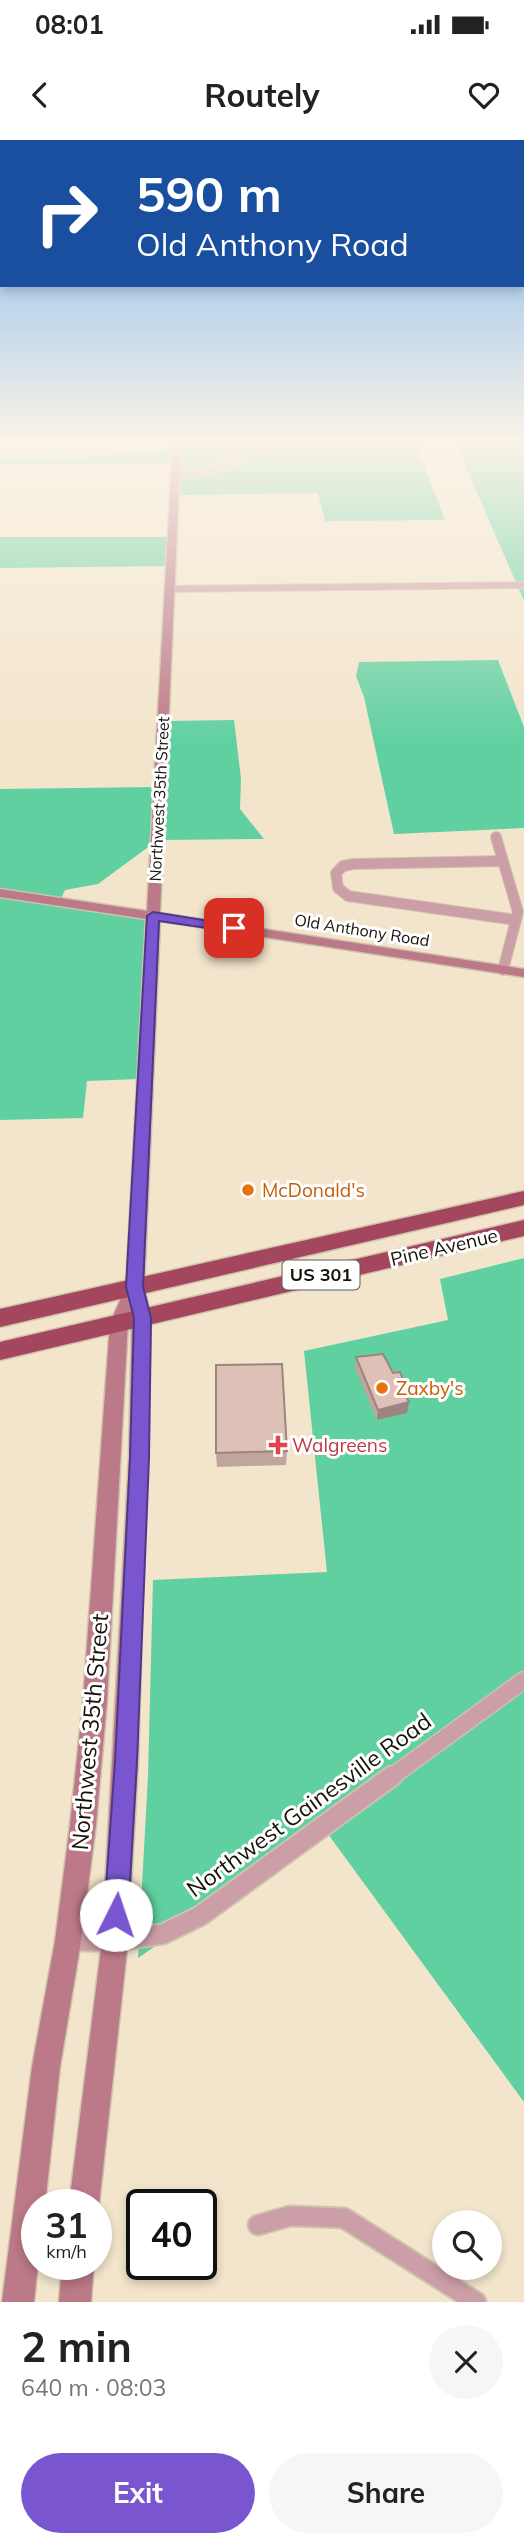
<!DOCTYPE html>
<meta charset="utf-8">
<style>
body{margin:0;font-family:Mulish,sans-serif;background:#f6f6f6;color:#222;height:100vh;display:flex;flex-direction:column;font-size:26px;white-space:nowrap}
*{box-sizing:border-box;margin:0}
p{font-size:23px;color:#767676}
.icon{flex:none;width:38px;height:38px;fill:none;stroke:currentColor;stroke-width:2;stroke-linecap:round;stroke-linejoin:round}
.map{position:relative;height:2162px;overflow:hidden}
.sheet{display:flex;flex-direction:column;background:#fff;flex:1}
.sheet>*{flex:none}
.guide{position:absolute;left:0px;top:0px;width:525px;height:147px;box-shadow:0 4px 10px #0003;background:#1a4fa0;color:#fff;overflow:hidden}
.tools{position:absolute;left:432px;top:2070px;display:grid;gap:14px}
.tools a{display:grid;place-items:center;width:70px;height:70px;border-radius:50%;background:#fff;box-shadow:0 4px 10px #0003;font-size:35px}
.speed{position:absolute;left:21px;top:2049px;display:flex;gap:14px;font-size:35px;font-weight:700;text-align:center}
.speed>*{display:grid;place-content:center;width:91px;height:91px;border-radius:50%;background:#fff;box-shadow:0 4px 10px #0003;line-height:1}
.speed small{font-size:18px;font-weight:400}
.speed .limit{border:4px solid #111;border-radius:10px;background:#fff;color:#111}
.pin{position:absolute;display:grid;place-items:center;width:60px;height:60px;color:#fff;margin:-30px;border-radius:14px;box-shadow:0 4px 10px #0006}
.me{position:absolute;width:77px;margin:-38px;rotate:4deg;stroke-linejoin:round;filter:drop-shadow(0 0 5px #0008)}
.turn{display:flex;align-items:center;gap:24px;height:147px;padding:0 21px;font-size:32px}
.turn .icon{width:91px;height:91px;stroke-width:2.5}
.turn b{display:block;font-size:49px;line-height:60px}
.round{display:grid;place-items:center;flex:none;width:74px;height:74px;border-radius:37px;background:#f6f6f6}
.headline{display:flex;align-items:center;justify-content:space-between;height:119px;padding:0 21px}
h1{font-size:42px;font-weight:700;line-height:52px}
.cta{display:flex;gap:14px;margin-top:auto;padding:14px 21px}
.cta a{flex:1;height:80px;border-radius:42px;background:#7956d0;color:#fff;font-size:28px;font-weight:700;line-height:80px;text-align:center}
.cta a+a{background:#f6f6f6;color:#222}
.status{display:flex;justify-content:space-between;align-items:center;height:49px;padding:0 35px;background:#fff;direction:ltr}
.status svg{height:19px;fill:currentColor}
header{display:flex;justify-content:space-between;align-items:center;height:91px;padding:0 21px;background:#fff;font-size:32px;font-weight:700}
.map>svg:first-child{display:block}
.forest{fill:#60d0a0}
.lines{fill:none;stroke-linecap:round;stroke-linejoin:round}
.street-far3-casing{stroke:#d0c3ac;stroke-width:8}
.street-far2-casing{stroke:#d0c3ac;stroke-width:12}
.street-far1-casing{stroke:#d0c3ac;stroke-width:19}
.street-casing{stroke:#d0c3ac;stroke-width:23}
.secondary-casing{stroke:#d0c3ac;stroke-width:3}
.highway-casing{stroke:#d0c3ac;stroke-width:3}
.street-far3{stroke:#cc9ea7;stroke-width:6}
.street-far2{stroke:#cc9ea7;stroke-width:10}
.street-far1{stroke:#cc9ea7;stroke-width:16}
.street{stroke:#cc9ea7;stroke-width:19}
.secondary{fill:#bc7987;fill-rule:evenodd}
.highway{fill:#a3465e;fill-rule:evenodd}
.wall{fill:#bfa59d}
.shaded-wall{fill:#9b867f}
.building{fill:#dec0b6;stroke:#9b867f;stroke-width:2}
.route{fill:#7956d0;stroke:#4f3887;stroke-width:2}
.food-dot{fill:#e8710a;stroke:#fff;stroke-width:2.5}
.health-dot{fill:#e0444e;stroke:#fff;stroke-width:2.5}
.labels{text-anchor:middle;stroke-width:6;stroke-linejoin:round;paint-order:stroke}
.far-street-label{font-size:16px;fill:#18130a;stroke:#fff}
.shield{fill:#fff;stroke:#5d5a54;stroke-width:2}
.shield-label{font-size:18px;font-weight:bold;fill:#18130a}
.food-label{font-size:19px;fill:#c56008;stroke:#fff;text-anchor:start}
.street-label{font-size:19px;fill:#18130a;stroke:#fff}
.health-label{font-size:19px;fill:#be3a42;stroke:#fff;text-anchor:start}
.near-street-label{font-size:23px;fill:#18130a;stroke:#fff}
</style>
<div class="status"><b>08:01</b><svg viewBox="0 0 49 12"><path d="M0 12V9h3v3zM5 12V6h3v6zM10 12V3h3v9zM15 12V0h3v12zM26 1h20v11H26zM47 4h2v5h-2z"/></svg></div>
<header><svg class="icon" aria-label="back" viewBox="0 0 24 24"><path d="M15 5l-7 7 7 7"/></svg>Routely<svg class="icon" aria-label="heart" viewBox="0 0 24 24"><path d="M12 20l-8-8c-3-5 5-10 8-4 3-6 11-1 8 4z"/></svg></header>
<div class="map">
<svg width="524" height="2162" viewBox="0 0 524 2162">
<rect width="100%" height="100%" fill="#f3e5cb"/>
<!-- forest -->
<g class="forest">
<polygon points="180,301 415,301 445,380 325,381 318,353 178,355"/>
<polygon points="454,301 524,301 524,461 458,309"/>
<polygon points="174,308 173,324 0,325 0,318 66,319"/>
<polygon points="0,397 168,397 167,426 0,428"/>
<polygon points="498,520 524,587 524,688 394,694 364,557 356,536 359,522"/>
<polygon points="234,580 241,639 240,669 264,699 162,700 168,581"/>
<polygon points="154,647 151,705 98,744 65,750 61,759 0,750 0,649"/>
<polygon points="0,756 146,778 138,939 87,941 83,978 0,980"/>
<polygon points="524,1118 524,1962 325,1690 138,1818 148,1636 153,1440 327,1432 304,1211 448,1180 440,1139"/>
</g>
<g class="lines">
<defs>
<g id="street-far3">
<polyline points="176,336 216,329 277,301"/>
<polyline points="170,449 524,445"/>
</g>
<g id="street-far2">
<polyline points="496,697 503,721"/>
<polygon points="503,721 518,772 516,780 348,756 338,748 336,733 343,726 353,724"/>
<polyline points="503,830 516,780"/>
</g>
<polyline id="street-far1" points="390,1638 524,1540"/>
<g id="street">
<polyline points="68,1801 115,1801 163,1794 200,1776 392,1636"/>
<polyline points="258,2085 290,2076 344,2078 476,2162"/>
</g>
<g id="secondary">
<polygon points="173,301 181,301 160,773 524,829 524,837 160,781 144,1147 151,1178 138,1621 128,1801 99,2065 96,2072 96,2065 69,2065 102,1801 129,1318 132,1175 128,1183 107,1561 96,1685 81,1801 60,1927 45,2065 37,2065 38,2124 34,2162 2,2162 32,1927 55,1801 70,1685 83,1561 110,1183 126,1147 146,779 0,757 0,749 147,771"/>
<polygon points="62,2124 94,2124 91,2162 59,2162"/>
</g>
<g id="highway">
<polygon points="524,1051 524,1065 0,1187 0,1169"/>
<polygon points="524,1080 524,1096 0,1220 0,1202"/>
</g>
</defs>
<!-- street-far3 casing -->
<use href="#street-far3" class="street-far3-casing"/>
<!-- street-far2 casing -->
<use href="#street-far2" class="street-far2-casing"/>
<!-- street-far1 casing -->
<use href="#street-far1" class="street-far1-casing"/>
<!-- street casing -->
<use href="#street" class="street-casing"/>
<!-- secondary casing -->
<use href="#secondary" class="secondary-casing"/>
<!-- highway casing -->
<use href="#highway" class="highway-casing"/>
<!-- street-far3 -->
<use href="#street-far3" class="street-far3"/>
<!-- street-far2 -->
<use href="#street-far2" class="street-far2"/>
<!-- street-far1 -->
<use href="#street-far1" class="street-far1"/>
<!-- street -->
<use href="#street" class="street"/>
<!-- secondary -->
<use href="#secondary" class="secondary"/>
<!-- highway -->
<use href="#highway" class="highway"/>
</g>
<!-- wall -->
<g class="wall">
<polygon points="356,1217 393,1233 404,1242 403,1250 407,1273 377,1280 355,1228"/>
<polygon points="287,1311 286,1325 217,1327 216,1313"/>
</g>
<!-- shaded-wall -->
<polygon class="shaded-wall" points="409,1262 407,1273 377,1280 378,1270"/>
<!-- building -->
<g class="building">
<polygon points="383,1214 393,1233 400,1232 404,1242 400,1244 409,1262 378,1270 356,1217"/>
<polygon points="282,1224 287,1311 216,1313 216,1225"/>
</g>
<!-- sky -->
<linearGradient id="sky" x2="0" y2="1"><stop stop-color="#76b2ee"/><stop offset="0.5" stop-color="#faf3e8"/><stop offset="1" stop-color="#faf3e8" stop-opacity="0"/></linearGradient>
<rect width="524" height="603" fill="url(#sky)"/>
<!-- route -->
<polygon class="route" points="153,772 234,785 240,788 234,792 159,781 143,1147 151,1178 149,1318 137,1621 128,1775 125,1784 116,1787 108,1784 104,1775 115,1621 130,1318 134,1178 126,1147 147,776"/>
<!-- markers -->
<g class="food-dot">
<circle cx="248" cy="1050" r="7"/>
<circle cx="382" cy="1248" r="7"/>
</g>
<path class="health-dot" d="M274.5 1294.5h7v7h7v7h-7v7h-7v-7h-7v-7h7z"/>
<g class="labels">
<!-- far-street labels -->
<g class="far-street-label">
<text transform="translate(159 659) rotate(-87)" y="6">Northwest 35th Street</text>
<text transform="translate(362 790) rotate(9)" y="6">Old Anthony Road</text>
</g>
<!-- shield labels -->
<rect class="shield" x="282.5" y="1120.5" width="77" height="29" rx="5"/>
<g class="shield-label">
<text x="321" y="1141">US 301</text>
</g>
<!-- food labels -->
<g class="food-label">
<text x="262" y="1057">McDonald's</text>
<text x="396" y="1255">Zaxby's</text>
</g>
<!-- street labels -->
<g class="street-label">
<text transform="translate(444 1107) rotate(-13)" y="7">Pine Avenue</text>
</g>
<!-- health labels -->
<g class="health-label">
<text x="292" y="1312">Walgreens</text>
</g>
<!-- near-street labels -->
<g class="near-street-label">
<text transform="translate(90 1592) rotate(-85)" y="8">Northwest 35th Street</text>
<text transform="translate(309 1665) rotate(-36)" y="8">Northwest Gainesville Road</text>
</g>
</g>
</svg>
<div class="tools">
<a><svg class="icon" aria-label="search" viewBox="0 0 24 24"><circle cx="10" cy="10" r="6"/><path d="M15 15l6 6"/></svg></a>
</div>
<div class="speed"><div>31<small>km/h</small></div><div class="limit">40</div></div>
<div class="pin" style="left:234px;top:788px;background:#d93025"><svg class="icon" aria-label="arrive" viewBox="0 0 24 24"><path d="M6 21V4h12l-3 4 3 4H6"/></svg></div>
<svg class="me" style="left:116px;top:1775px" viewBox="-20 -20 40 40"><circle r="19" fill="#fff"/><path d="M0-13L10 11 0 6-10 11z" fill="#7956d0"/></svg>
<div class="guide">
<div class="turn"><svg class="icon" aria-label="right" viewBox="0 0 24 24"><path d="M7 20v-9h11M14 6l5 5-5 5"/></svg><div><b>590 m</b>Old Anthony Road</div></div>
</div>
</div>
<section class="sheet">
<div class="headline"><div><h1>2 min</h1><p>640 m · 08:03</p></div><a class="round"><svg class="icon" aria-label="close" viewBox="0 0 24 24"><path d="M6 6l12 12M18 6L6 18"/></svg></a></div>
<div class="cta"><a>Exit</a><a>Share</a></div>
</section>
